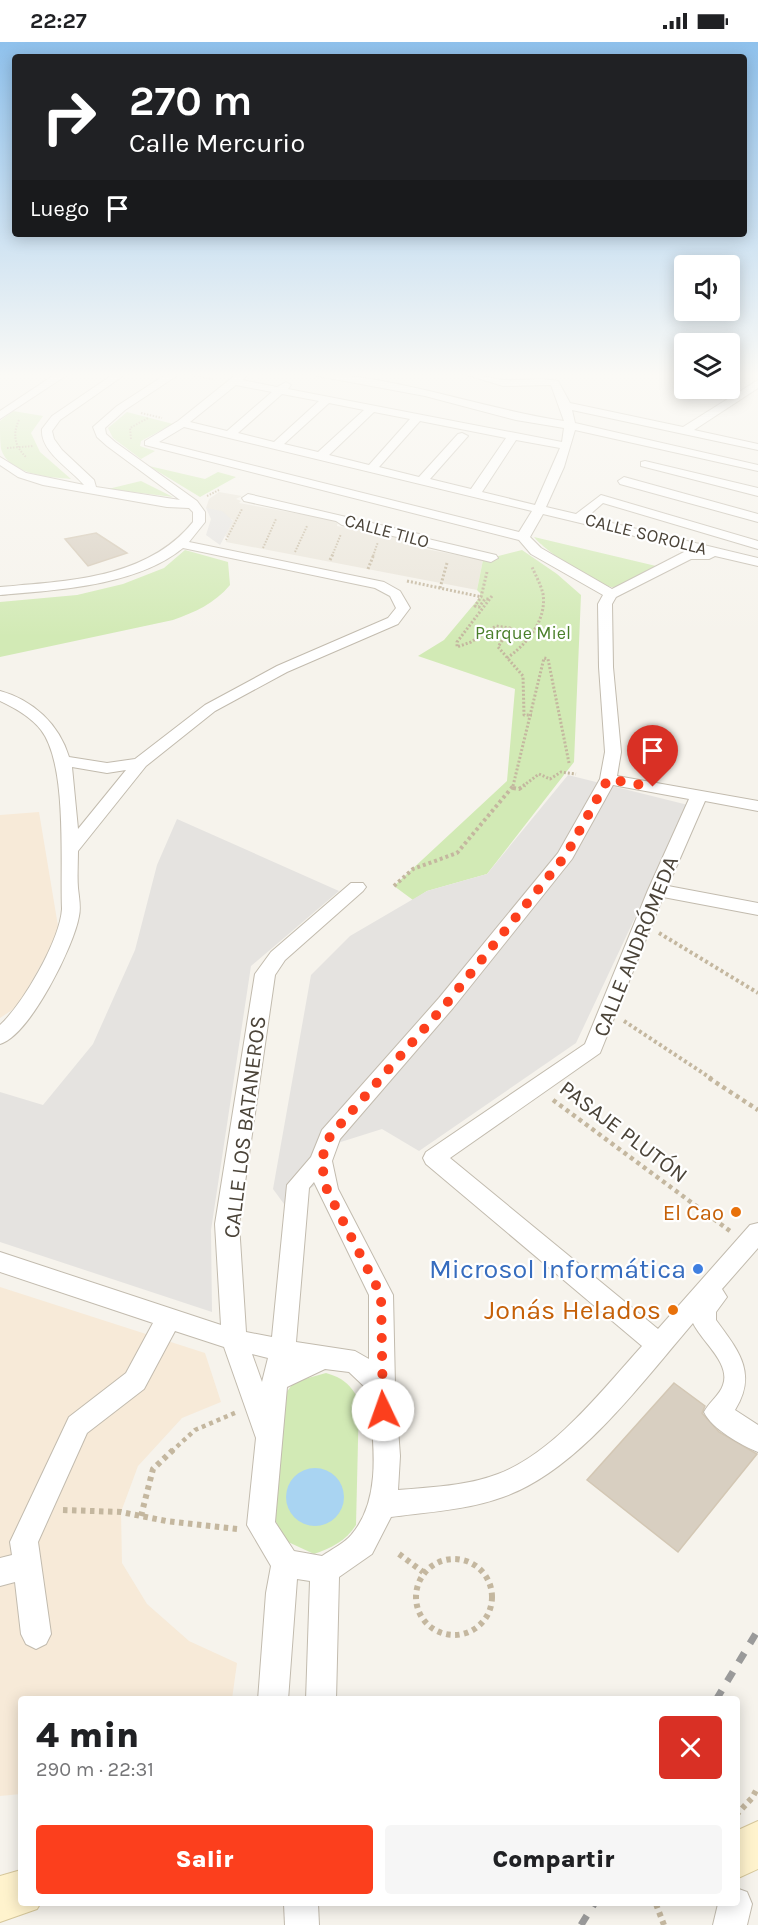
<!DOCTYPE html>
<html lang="es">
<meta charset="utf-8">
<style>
body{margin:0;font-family:Karla,sans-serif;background:#f6f6f6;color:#202124;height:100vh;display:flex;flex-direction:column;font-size:22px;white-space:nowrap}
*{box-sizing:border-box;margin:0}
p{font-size:20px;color:#757577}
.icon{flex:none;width:33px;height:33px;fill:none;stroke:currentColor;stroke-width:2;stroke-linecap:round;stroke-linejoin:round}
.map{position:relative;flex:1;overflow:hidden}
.details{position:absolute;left:18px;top:1654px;width:722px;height:210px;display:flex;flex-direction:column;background:#fff;border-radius:6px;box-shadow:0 3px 15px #0003}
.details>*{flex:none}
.banner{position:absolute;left:12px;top:12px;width:735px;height:183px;border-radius:6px;box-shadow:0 3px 15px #0003;background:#202124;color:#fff;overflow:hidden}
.fabs{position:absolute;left:674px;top:213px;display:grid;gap:12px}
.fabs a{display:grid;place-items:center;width:66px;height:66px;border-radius:6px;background:#fff;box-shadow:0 3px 15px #0003;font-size:30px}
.pin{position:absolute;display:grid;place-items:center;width:51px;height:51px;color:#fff;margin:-62px -26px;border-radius:50% 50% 50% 0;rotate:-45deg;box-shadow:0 0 6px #0007}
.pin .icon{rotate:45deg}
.me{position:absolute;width:66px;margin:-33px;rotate:357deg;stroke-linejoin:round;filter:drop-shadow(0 0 4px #0008)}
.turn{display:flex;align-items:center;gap:21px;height:126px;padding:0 18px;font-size:27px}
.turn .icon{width:78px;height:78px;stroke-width:2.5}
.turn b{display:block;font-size:42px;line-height:51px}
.then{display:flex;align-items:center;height:57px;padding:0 18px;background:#0003;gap:12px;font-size:22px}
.round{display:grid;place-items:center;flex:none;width:63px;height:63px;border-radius:6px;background:#f6f6f6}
.overview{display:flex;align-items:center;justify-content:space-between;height:102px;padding:0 18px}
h1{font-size:36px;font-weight:800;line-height:45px}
.action{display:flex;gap:12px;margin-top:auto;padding:12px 18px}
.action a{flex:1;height:69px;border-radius:6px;background:#fc3f1d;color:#fff;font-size:24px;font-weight:800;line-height:69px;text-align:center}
.action a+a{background:#f6f6f6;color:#202124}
.status{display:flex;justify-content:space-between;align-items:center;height:42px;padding:0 30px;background:#fff;direction:ltr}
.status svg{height:16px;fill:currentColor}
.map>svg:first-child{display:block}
.residential{fill:#eae5da}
.commercial{fill:#f7ead8}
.green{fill:#d2eab5}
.parking{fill:#e5e3e0}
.water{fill:#a9d4f2}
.building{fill:#d8cfc1;stroke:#d3c7b4;stroke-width:1.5}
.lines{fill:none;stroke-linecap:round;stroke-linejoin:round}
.street-casing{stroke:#c2bbae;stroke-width:2}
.secondary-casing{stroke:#d6c79b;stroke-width:2}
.path-far4{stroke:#c4b79f;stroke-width:2;stroke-dasharray:1.5 1.5;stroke-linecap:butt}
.path-far3{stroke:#c4b79f;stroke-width:3;stroke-dasharray:2 2;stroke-linecap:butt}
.path-far2{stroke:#c4b79f;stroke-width:4;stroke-dasharray:3 3;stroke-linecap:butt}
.path-far1{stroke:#c4b79f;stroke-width:4.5;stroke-dasharray:4 4;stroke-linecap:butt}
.path{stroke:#c4b79f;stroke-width:6;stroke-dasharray:4.5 4.5;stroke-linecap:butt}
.street{fill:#fff;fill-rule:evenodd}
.secondary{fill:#fff3cd;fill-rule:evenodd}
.rail{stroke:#9a9a9a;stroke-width:7;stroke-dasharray:11 11;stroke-linecap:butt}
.route{stroke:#fc3f1d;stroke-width:10;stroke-dasharray:0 18}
.food-dot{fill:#e8710a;stroke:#fff;stroke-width:2}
.shop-dot{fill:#3f7fe0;stroke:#fff;stroke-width:2}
.labels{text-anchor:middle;stroke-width:4.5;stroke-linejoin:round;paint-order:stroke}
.far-street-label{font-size:18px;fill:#4b4439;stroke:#fff}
.far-park-label{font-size:18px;fill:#4a7f2a;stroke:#fff}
.street-label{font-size:22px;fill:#4b4439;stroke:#fff}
.food-label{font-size:22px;fill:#c56008;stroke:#fff;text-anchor:end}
.near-shop-label{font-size:27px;fill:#366cbe;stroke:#fff;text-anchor:end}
.near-food-label{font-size:27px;fill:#c56008;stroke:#fff;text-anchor:end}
</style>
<div class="status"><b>22:27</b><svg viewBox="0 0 49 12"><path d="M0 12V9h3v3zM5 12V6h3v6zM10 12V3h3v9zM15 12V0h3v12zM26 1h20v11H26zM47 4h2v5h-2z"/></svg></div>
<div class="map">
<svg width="758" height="1883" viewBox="0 0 758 1883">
<rect width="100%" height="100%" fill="#f6f3ec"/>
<!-- residential -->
<polygon class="residential" points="219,450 242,454 236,457 241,459 239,461 338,479 337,484 411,498 410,504 483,518 477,548 226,500 229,495 225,494 233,478 206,466 209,457"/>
<!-- commercial -->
<g class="commercial">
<polygon points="39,770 59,890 18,964 0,976 0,773"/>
<polygon points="0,1245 205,1311 221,1360 182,1376 138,1424 121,1470 122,1521 147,1562 189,1599 237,1621 232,1657 21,1658 21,1752 0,1754"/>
</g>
<!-- green -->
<g class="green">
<path d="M13,369L43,374L31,391L40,410L71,437C49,435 9,433 1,407C0,399 0,388 0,379Z"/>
<polygon points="127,370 173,382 141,399 140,404 155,409 141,417 113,396 108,386"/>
<polygon points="149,424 205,437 218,430 236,435 200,455"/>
<polygon points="141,439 173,455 108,447"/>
<path d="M534,495L656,524C645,531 627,545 613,545C597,545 544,508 534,495Z"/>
<path d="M185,508L228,520L230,543C214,562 195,570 173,578L0,615V560L77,553L123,542L164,526Z"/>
<polygon points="522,508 557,532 581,553 574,720 487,832 427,849 413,858 394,844 507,739 515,647 418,614 444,598 480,555 480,551 477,548 483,518"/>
<path d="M326,1331C343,1336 350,1342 359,1358L356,1483C346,1499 331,1506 314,1512L286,1499L275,1478L283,1355L294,1340Z"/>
</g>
<!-- parking -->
<g class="parking">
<polygon points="206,466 222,469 233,479 220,503 206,493 211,477"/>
<polygon points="568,733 688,763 576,1001 419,1109 382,1087 328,1104 314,1144 284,1162 273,1147 311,933 350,894 427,849 487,832"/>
<polygon points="177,777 339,849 251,924 211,1188 212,1270 0,1200 0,1050 43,1063 93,1002 135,908 157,823"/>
</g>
<!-- water -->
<circle class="water" cx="315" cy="1455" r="29"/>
<!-- building -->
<g class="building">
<polygon points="96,491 127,511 88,524 65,497"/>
<polygon points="674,1341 705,1364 702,1371 719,1390 757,1412 678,1510 587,1438"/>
</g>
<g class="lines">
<defs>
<g id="street">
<polygon points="57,331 70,331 0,377 0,369"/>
<path d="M115,331H127L60,378L52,389L54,397L62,408L94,438L96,445L180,458L107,404L97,395L93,385L117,364L168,331H181L125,368L105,386L106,392L115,400L197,459L205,470V480L189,500L384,540L400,549L410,566L398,582L287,630L215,669L146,724L78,809C78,821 77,834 78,846C79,856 81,865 79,874C74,904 30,993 0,1002V983C23,962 60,898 62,867C60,822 68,723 41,688C31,675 15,666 0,659V649C33,658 59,682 69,715L107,721L135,717L205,663L277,624L388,576L396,566L390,554L375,546L183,506C137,544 57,548 0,553V545C68,539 147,537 193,480V470L189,466L167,465L43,443L18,435L0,423V415L26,431L84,443C71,427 40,410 42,387L52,374ZM72,725L107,731L126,728L78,787Z"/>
<path d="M238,331H250L242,338L277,345L286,340L291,343L288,347L562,400L564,386L516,378L425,354L302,331C391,331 477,366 564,379L551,343L503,344L461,331C479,331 489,337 504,338C523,339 539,335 558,339L570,361L683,385L758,338V346L694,388L758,402V408L572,368L575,381L758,423V429L575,388L564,425L546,465L576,472L601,453L758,499V507L603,461L587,475L758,516V524L715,514L709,517H691L616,555L612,562L613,625L621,710L617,734L758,759V769L705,759L668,844L758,861V873L663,855L600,1011L450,1116L658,1287L750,1183L758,1181V1206L722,1247L727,1255L716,1270V1278C738,1308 758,1331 735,1368L758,1383V1410C741,1403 712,1387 704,1370C709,1360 720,1353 723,1343C731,1321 702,1300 693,1281C642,1340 578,1429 503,1455C467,1468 429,1470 391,1475L372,1512L339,1535L336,1658H306L310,1539L297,1537L288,1658H258L266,1551L271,1524L247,1483L256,1396L224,1305L175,1289L144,1347L87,1391L38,1500L51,1592L46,1602L36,1607L26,1602L21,1592L15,1540L0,1544V1516L12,1513L10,1500L69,1375L126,1331L153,1281L0,1230V1210L221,1283L215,1182L255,932L271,910L351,841H363L366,845L363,849L285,918L275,933L239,1182L246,1290L272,1295L287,1143L311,1115L322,1088L439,956L558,811L600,737L605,710L599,625L598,562L603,553L531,512L519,498L145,403V399L178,379ZM236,343L272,350L227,389L190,380ZM282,352L319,359L274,400L238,391ZM329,361L364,368L318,410L284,402ZM374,370L410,377L369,423L329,413ZM420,379L506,396L471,447L430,437L468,394L462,391L458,392L419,435L379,425ZM184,385L229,396L532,469L519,490L159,400ZM516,398L560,406L535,463L482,450ZM543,472L697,509L684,510L612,547L541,506L530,495ZM613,743L689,757L648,848L585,1002L426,1110L423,1116L426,1122L642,1304C603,1347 554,1411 498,1432C467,1444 431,1445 398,1448L400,1414L395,1344L393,1253L338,1147L332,1119L340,1097L453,966L572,817ZM314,1140L369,1253V1317L355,1309L296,1300L309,1146ZM252,1312L268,1316L262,1340ZM325,1327L349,1330L369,1349C372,1394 384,1454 352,1492C345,1501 332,1507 322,1514L294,1509L275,1480L287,1345Z"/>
<polygon points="645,419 758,446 758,454 641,424 641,420"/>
<polygon points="624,435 758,472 758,480 620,442 618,439"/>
<polygon points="248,452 419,492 428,497 496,513 498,516 491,520 419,503 411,498 342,483 336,479 244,459 242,456"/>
<polygon points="736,1846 747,1850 752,1862 747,1883 713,1883 718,1862 736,1862"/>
<polygon points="284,1862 318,1862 319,1883 285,1883"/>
</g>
<g id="secondary">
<polygon points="758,1779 758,1827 736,1837 736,1789"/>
<polygon points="21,1828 21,1862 40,1862 37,1867 0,1880 0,1834"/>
</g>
</defs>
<!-- street casing -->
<use href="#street" class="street-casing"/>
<!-- secondary casing -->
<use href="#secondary" class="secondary-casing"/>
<!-- path-far4 -->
<g class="path-far4">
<polyline points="191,333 213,337"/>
<polyline points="141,371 162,376"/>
<path d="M19,378C12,393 15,405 27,416"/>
<polyline points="131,397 130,386 148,376"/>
<polyline points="7,406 34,404"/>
<polyline points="207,454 219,448"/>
<polyline points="226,498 242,467"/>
<polyline points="263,506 276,477"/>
<polyline points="295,510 307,484"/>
<polyline points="332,514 341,492"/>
<polyline points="373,514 378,500"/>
</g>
<!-- path-far3 -->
<g class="path-far3">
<polyline points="330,518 333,512"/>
<polyline points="368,527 374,512"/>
<polyline points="487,530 481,555 475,564 479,565 485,557 489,557"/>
<polyline points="407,539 482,555"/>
<polyline points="440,546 447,521"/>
<polyline points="492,554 457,600 457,605 471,600 496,584 510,586 498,605 523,634 524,673 532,673"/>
<path d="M507,616C527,602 547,578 543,552C541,543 536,534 532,525"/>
<polyline points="513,744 544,616 548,617 569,721"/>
<polyline points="523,744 539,732 550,737 561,730 576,732"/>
</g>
<!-- path-far2 -->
<g class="path-far2">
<polyline points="513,746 519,747 525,743"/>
<polyline points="394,844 413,827 457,811 514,743"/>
<polyline points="659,891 758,951"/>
<polyline points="624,979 712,1037"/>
</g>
<!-- path-far1 -->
<g class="path-far1">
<polyline points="709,1036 758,1068"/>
<polyline points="553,1058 730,1189"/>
<polyline points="171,1410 195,1388 237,1370"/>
</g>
<!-- path -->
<g class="path">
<polyline points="63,1468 121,1470 166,1479 237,1487"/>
<polyline points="141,1474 153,1427 173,1408"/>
<polyline points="399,1512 423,1530"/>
<circle cx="454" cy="1555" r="38"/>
<polyline points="736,1773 752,1756 758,1745"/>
<polyline points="656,1862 664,1883"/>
</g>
<!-- street -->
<use href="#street" class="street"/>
<!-- secondary -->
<use href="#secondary" class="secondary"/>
<!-- rail -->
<g class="rail">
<polyline points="716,1658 758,1588"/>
<polyline points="581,1883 594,1862"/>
</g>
</g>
<!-- sky -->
<linearGradient id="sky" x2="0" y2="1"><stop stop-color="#8fc1ec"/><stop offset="0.56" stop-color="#fbfaf6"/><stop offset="1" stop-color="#fbfaf6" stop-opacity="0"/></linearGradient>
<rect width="758" height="595" fill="url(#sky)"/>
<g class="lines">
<!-- route -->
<polyline class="route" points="383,1368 381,1253 327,1148 321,1119 330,1094 446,962 566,813 608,737 653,745"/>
</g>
<!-- markers -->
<g class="food-dot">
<circle cx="736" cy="1170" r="6"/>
<circle cx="673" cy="1268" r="6"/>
</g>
<circle class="shop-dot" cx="698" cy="1227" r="6"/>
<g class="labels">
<!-- far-street labels -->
<g class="far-street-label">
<text transform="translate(387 489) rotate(15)" y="6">CALLE TILO</text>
<text transform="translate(646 492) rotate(14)" y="6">CALLE SOROLLA</text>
</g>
<!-- far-park labels -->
<g class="far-park-label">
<text x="523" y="597">Parque Miel</text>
</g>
<!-- street labels -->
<g class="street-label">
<text transform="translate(635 904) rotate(-68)" y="8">CALLE ANDRÓMEDA</text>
<text transform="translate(244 1085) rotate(-83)" y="8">CALLE LOS BATANEROS</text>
<text transform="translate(624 1089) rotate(37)" y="8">PASAJE PLUTÓN</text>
</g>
<!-- food labels -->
<g class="food-label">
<text x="724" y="1178">El Cao</text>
</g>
<!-- near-shop labels -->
<g class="near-shop-label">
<text x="686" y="1236">Microsol Informática</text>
</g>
<!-- near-food labels -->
<g class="near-food-label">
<text x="661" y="1277">Jonás Helados</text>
</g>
</g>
</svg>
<div class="fabs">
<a><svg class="icon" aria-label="sound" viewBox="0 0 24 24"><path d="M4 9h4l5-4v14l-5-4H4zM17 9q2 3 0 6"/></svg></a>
<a><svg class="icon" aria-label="layers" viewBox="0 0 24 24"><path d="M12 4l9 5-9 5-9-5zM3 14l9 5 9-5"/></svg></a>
</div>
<div class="pin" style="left:653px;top:745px;background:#d93025"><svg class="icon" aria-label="arrive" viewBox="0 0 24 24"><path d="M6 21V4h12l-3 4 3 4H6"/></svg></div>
<svg class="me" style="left:383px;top:1368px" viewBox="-20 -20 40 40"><circle r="19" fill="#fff"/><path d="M0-13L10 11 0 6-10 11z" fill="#fc3f1d"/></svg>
<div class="banner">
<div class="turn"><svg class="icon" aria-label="right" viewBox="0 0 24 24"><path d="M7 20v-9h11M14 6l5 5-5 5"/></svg><div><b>270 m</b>Calle Mercurio</div></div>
<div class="then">Luego<svg class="icon" aria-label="arrive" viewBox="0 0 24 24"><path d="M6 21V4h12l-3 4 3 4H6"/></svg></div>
</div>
<section class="details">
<div class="overview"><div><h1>4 min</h1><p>290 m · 22:31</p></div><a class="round" style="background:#d93025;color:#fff"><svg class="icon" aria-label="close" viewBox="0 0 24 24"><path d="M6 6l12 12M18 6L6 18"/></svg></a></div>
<div class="action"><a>Salir</a><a>Compartir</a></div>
</section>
</div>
